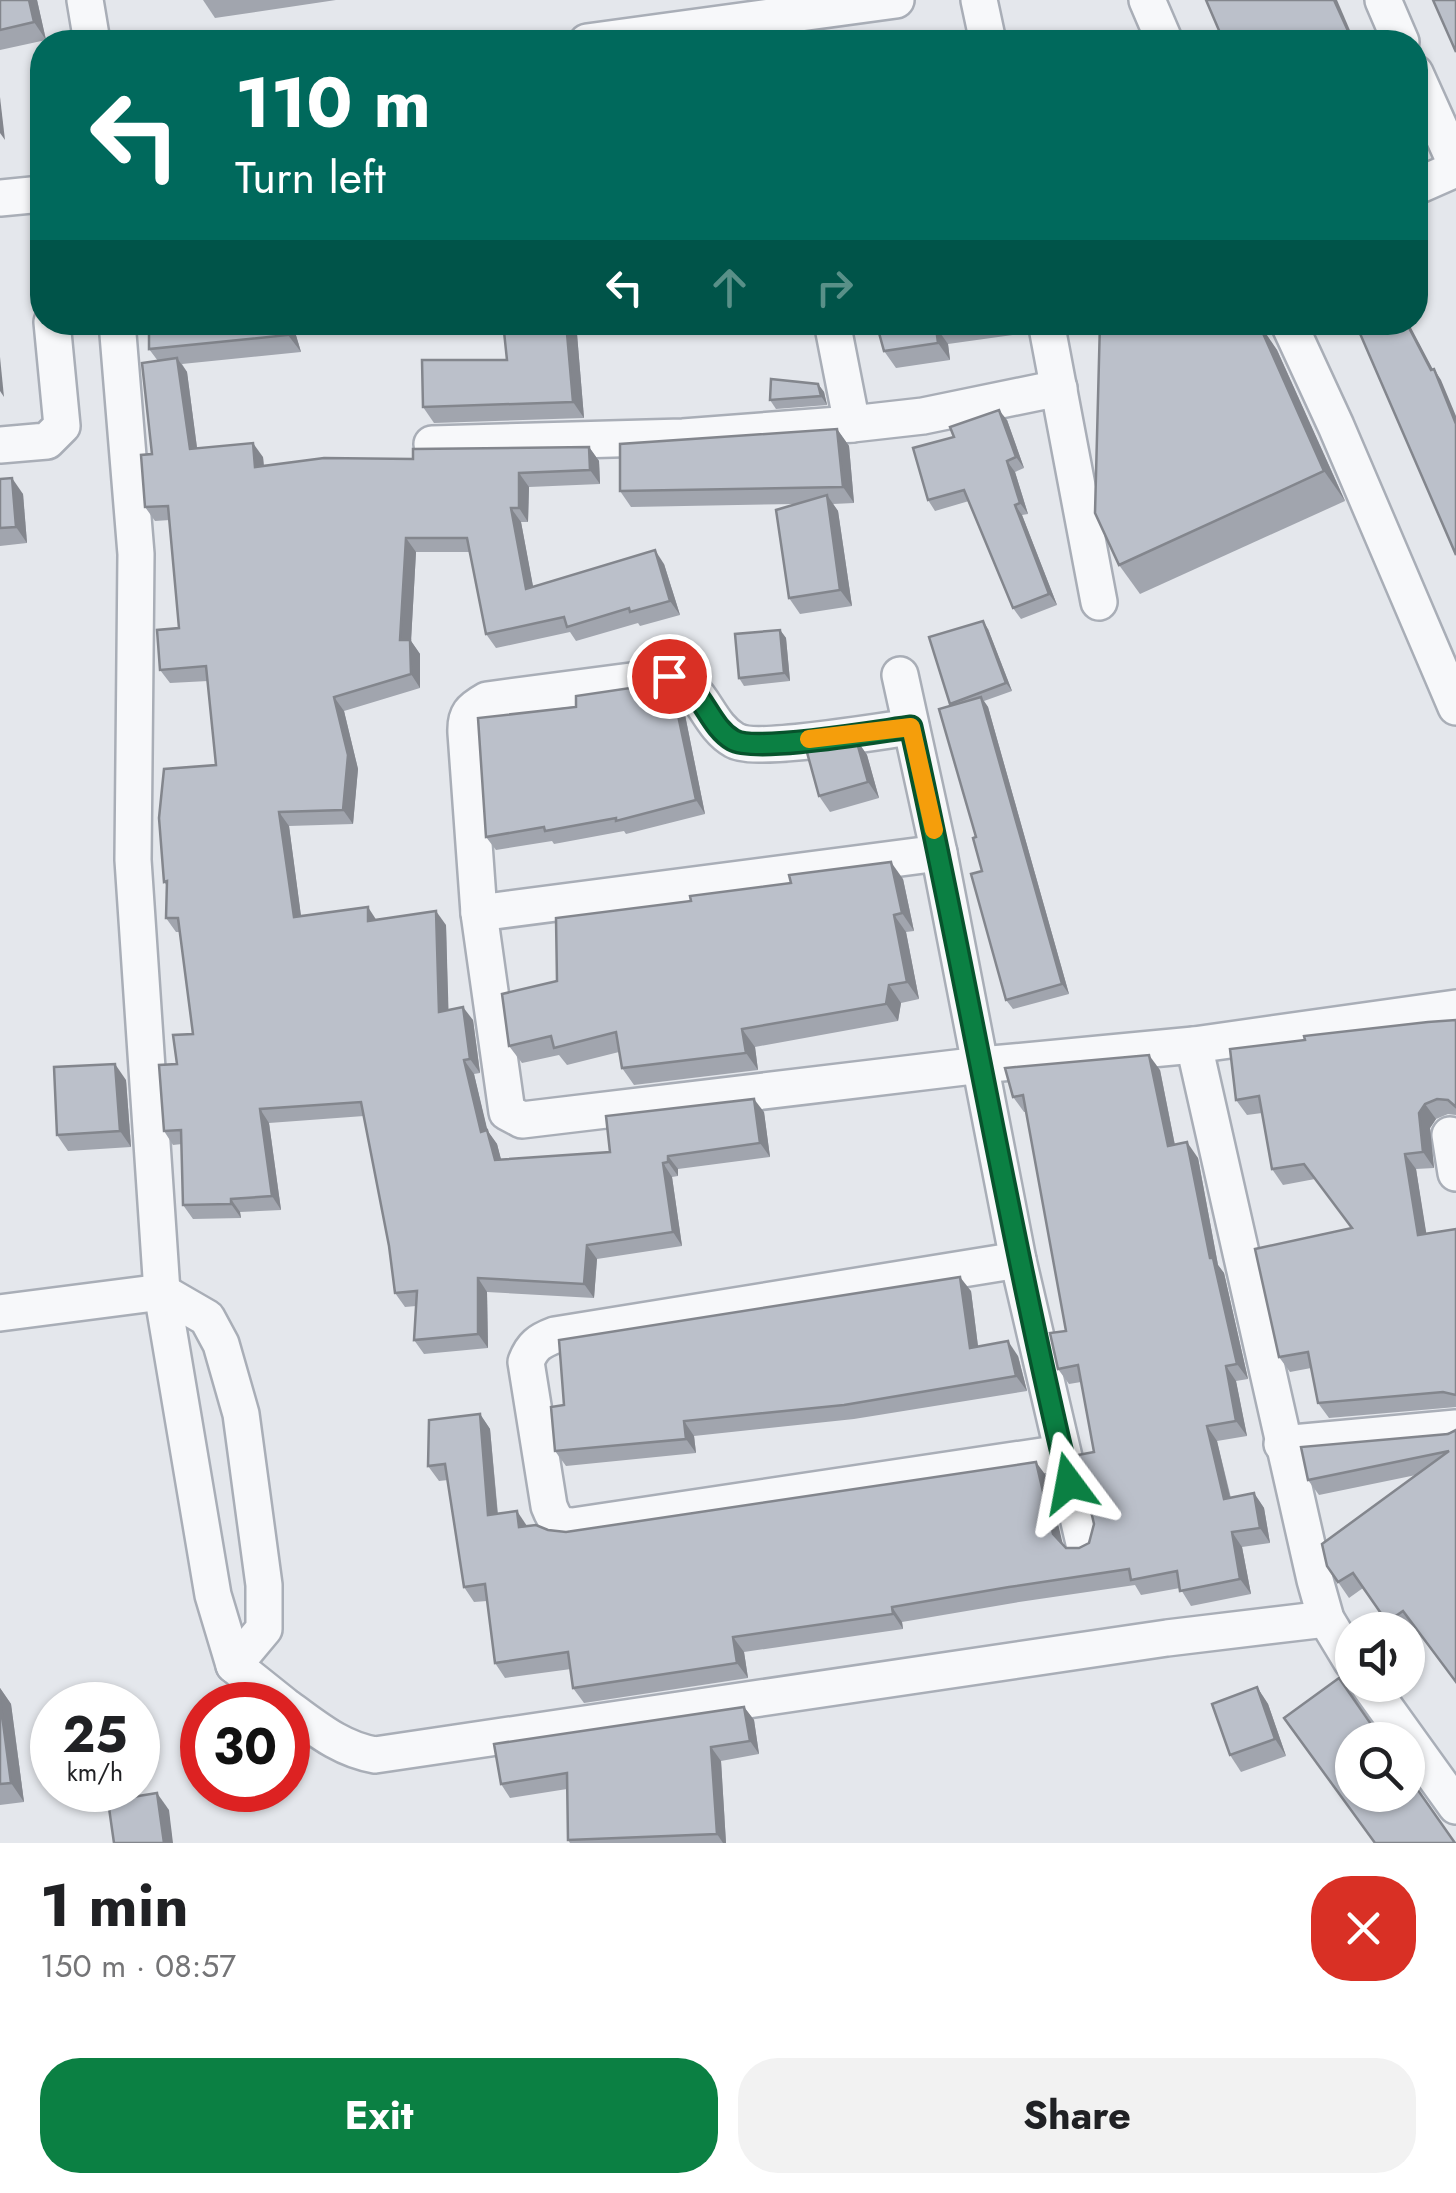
<!DOCTYPE html>
<meta charset="utf-8">
<style>
body{margin:0;font-family:Jost,sans-serif;background:#f2f2f2;color:#202124;height:100vh;display:flex;flex-direction:column;font-size:38px;white-space:nowrap}
*{box-sizing:border-box;margin:0}
p{font-size:32px;color:#757577}
.icon{flex:none;width:55px;height:55px;fill:none;stroke:currentColor;stroke-width:2;stroke-linecap:round;stroke-linejoin:round}
.map{position:relative;height:1843px;overflow:hidden}
.panel{display:flex;flex-direction:column;background:#fff;flex:1}
.panel>*{flex:none}
.banner{position:absolute;left:30px;top:30px;width:1398px;height:305px;border-radius:40px;box-shadow:0 2px 8px #0004;background:#00695c;color:#fff;overflow:hidden}
.controls{position:absolute;left:1335px;top:1612px;display:grid;gap:20px}
.controls a{display:grid;place-items:center;width:90px;height:90px;border-radius:50%;background:#fff;box-shadow:0 2px 8px #0004;font-size:50px}
.speed{position:absolute;left:30px;top:1682px;display:flex;gap:20px;font-size:50px;font-weight:700;text-align:center}
.speed>*{display:grid;place-content:center;width:130px;height:130px;border-radius:50%;background:#fff;box-shadow:0 2px 8px #0004;line-height:1}
.speed small{font-size:25px;font-weight:400}
.speed .limit{border:15px solid #d22;background:#fff;color:#111}
.pin{position:absolute;display:grid;place-items:center;width:85px;height:85px;color:#fff;margin:-42px;border:5px solid #fff;border-radius:50%;box-shadow:0 2px 10px #0007}
.me{position:absolute;width:110px;margin:-55px;rotate:347deg;stroke-linejoin:round;filter:drop-shadow(0 0 8px #0008)}
.turn{display:flex;align-items:center;gap:35px;height:210px;padding:0 40px;font-size:45px}
.turn .icon{width:130px;height:130px;stroke-width:2.5}
.turn b{display:block;font-size:70px;line-height:85px}
.lanes{display:flex;align-items:center;height:95px;padding:0 40px;background:#0003;justify-content:center;gap:50px;direction:ltr}
.lanes .off{opacity:.35}
.round{display:grid;place-items:center;flex:none;width:105px;height:105px;border-radius:40px;background:#f2f2f2}
.head{display:flex;align-items:center;justify-content:space-between;height:170px;padding:0 40px}
h1{font-size:60px;font-weight:700;line-height:75px}
.button{display:flex;gap:20px;margin-top:auto;padding:20px 40px}
.button a{flex:1;height:115px;border-radius:40px;background:#0b8043;color:#fff;font-size:40px;font-weight:700;line-height:115px;text-align:center}
.button a+a{background:#f2f2f2;color:#202124}
.map>svg:first-child{display:block}
.lines{fill:none;stroke-linecap:round;stroke-linejoin:round}
.minor-casing{stroke:#a9aeb7;stroke-width:40}
.minor{stroke:#f7f8fa;stroke-width:35}
.wall{fill:#a1a5ae}
.shaded-wall{fill:#83868d}
.building{fill:#bbc0ca;stroke:#83868d;stroke-width:2.5}
.route-casing{stroke:#07532c;stroke-width:25}
.route{stroke:#0b8043;stroke-width:18}
.slow{stroke:#f59e0b;stroke-width:18}
</style>
<div class="map">
<svg width="1456" height="1843" viewBox="0 0 1456 1843">
<rect width="100%" height="100%" fill="#e4e7ec"/>
<g class="lines">
<defs>
<g id="minor">
<polyline points="85,0 92,42"/>
<polyline points="979,0 988,42"/>
<polyline points="1147,0 1165,42"/>
<polyline points="1383,0 1401,42"/>
<polyline points="587,42 896,0"/>
<polyline points="1415,73 1456,164"/>
<polyline points="1415,187 1456,169"/>
<polyline points="0,198 42,194"/>
<polyline points="117,322 136,554 133,860 162,1292 213,1595 234,1665 284,1705"/>
<polyline points="832,322 852,424"/>
<polyline points="1046,322 1099,602"/>
<polyline points="1288,322 1336,426 1456,707"/>
<polyline points="432,444 683,437 852,424 923,416 1059,388"/>
<polyline points="0,445 47,441 62,426 52,322"/>
<polyline points="900,675 939,853 1018,1260 1084,1543"/>
<path d="M911,727C880,731 755,753 734,740C706,724 703,684 669,676L487,700C471,709 465,714 466,733L479,913L507,1112L522,1120L981,1065L1194,1045L1456,1008"/>
<polyline points="479,913 939,853"/>
<polyline points="1194,1045 1315,1580 1326,1619 1352,1662"/>
<polyline points="1450,1135 1456,1173"/>
<path d="M1018,1260L555,1335C539,1341 532,1346 526,1362L549,1506C554,1519 558,1526 573,1526L1062,1453"/>
<polyline points="0,1313 162,1292 207,1318 221,1344 241,1414 264,1585 264,1629 234,1665"/>
<polyline points="1282,1444 1456,1428"/>
<polyline points="1369,1685 1456,1806"/>
<path d="M288,1708C316,1728 340,1749 375,1755L1167,1638L1326,1619"/>
</g>
</defs>
<!-- minor casing -->
<use href="#minor" class="minor-casing"/>
<!-- minor -->
<use href="#minor" class="minor"/>
</g>
<!-- wall -->
<g class="wall">
<polygon points="0,0 37,0 46,40 0,50"/>
<polygon points="203,0 336,0 215,18"/>
<polygon points="149,322 292,322 301,352 182,364 187,372 197,448 263,457 264,466 413,459 589,447 599,461 600,484 529,487 528,522 521,522 533,587 664,564 680,615 640,626 638,623 576,641 570,632 496,648 486,634 470,552 416,552 411,641 420,654 420,688 344,711 358,769 353,824 289,826 301,916 446,925 448,1010 473,1020 480,1073 474,1074 487,1130 497,1144 501,1160 610,1152 764,1112 770,1157 678,1169 678,1176 672,1177 682,1246 597,1259 594,1298 487,1292 488,1348 424,1354 414,1340 416,1306 405,1307 395,1293 389,1246 364,1116 269,1123 281,1210 240,1212 241,1218 193,1219 183,1205 182,1144 173,1145 164,1131 177,1064 193,1034 180,932 176,932 166,918 167,886 164,882 216,765 208,681 170,683 160,670 179,628 170,520 155,521 145,507 152,454 158,361 149,349"/>
<polygon points="576,322 584,418 434,423 423,407"/>
<polygon points="876,322 1026,322 1026,333 948,344 950,360 896,368 884,351"/>
<polygon points="1258,322 1277,350 1345,501 1140,594 1119,565"/>
<polygon points="818,384 824,392 827,405 776,409 770,400"/>
<polygon points="1007,420 1024,468 1015,472 1028,514 1022,515 1057,605 1021,619 1013,608 969,501 935,511 928,500"/>
<polygon points="837,429 849,446 854,503 833,504 838,511 852,606 800,614 789,598 796,504 631,507 620,491"/>
<polygon points="0,479 23,494 27,543 0,546"/>
<polygon points="988,629 1012,691 984,701 988,707 1069,994 1013,1009 1006,1000 950,704"/>
<polygon points="780,630 786,638 790,681 744,686 739,678"/>
<polygon points="685,715 705,814 626,834 624,831 554,844 552,841 496,850 486,837"/>
<polygon points="856,739 867,755 879,798 830,812 819,796"/>
<polygon points="903,879 914,931 906,932 919,999 901,1003 898,1021 755,1047 758,1070 634,1085 622,1068 619,1052 567,1065 559,1055 522,1063 509,1046 557,981"/>
<polygon points="1456,1020 1456,1115 1448,1114 1436,1119 1430,1128 1434,1168 1416,1169 1426,1234 1456,1229 1456,1407 1329,1418 1318,1403 1311,1368 1290,1372 1279,1357 1352,1228 1315,1179 1283,1185 1272,1169 1262,1113 1247,1115 1236,1100"/>
<polygon points="1160,1070 1175,1145 1198,1158 1218,1265 1224,1273 1248,1379 1236,1381 1247,1436 1217,1441 1231,1498 1254,1493 1264,1508 1270,1543 1242,1547 1251,1594 1191,1606 1180,1588 1141,1595 1135,1585 1019,1602 902,1622 903,1629 744,1652 748,1678 584,1703 573,1688 571,1669 505,1678 495,1663 487,1601 474,1602 464,1587 448,1480 439,1481 428,1466 480,1414 490,1429 498,1514 527,1526 566,1532 1047,1477 1062,1544 1066,1548 1079,1548 1089,1543 1094,1524 1094,1452 1081,1382 1069,1384 1058,1369 1066,1331 1026,1112 1024,1112 1013,1097"/>
<polygon points="126,1080 131,1147 68,1151 57,1135"/>
<polygon points="971,1291 978,1346 1018,1356 1027,1391 854,1419 694,1436 696,1453 566,1466 555,1451 564,1405"/>
<polygon points="1456,1430 1414,1626 1408,1630 1393,1630 1363,1588 1349,1598 1327,1566 1416,1475 1319,1495 1308,1480"/>
<polygon points="1257,1687 1268,1704 1286,1756 1241,1772 1230,1755"/>
<polygon points="0,1688 11,1704 24,1802 0,1805"/>
<polygon points="744,1707 754,1720 759,1754 721,1761 726,1843 570,1843 568,1840 567,1789 510,1798 501,1784"/>
</g>
<!-- shaded-wall -->
<g class="shaded-wall">
<polygon points="29,0 37,0 46,40 34,22"/>
<polygon points="1334,0 1337,0 1355,42 1353,42"/>
<polygon points="0,97 5,140 0,133"/>
<polygon points="285,322 292,322 301,352 288,335"/>
<polygon points="566,322 576,322 584,418 573,402"/>
<polygon points="1019,322 1026,322 1026,333"/>
<polygon points="1258,322 1277,350 1345,501 1324,471"/>
<polygon points="1406,322 1408,322 1438,379 1434,369 1441,380 1456,416 1456,424 1431,370"/>
<polygon points="936,327 948,344 950,360 938,343"/>
<polygon points="0,357 4,397 0,391"/>
<polygon points="177,358 187,372 199,463 190,449"/>
<polygon points="818,384 824,392 827,405 821,396"/>
<polygon points="999,410 1007,420 1024,468 1016,457"/>
<polygon points="837,429 849,446 854,503 843,487"/>
<polygon points="253,443 263,457 265,481 255,467"/>
<polygon points="589,447 599,461 600,484 590,470"/>
<polygon points="1007,461 1015,472 1028,514 1020,503"/>
<polygon points="519,473 529,487 528,522 519,508"/>
<polygon points="12,478 23,494 27,543 16,527"/>
<polygon points="827,495 838,511 852,606 840,590"/>
<polygon points="1015,505 1022,515 1057,605 1049,594"/>
<polygon points="511,508 521,522 536,602 526,589"/>
<polygon points="406,538 416,552 411,641 420,654 420,688 411,674 400,640"/>
<polygon points="655,550 664,564 680,615 670,601"/>
<polygon points="983,621 988,629 1012,691 1006,683"/>
<polygon points="780,630 786,638 790,681 784,673"/>
<polygon points="334,697 344,711 358,769 353,824 343,810"/>
<polygon points="981,697 988,707 1069,994 1062,984"/>
<polygon points="675,701 685,715 705,814 696,800"/>
<polygon points="856,739 867,755 879,798 868,782"/>
<polygon points="279,812 289,826 303,931 294,917"/>
<polygon points="891,862 903,879 914,931 902,913"/>
<polygon points="368,907 377,921 368,921"/>
<polygon points="436,911 446,925 449,1026 439,1012"/>
<polygon points="894,915 906,932 919,999 907,982"/>
<polygon points="889,985 901,1003 898,1021 886,1004"/>
<polygon points="463,1007 473,1020 480,1073 470,1059"/>
<polygon points="742,1029 755,1047 758,1070 746,1053"/>
<polygon points="1149,1055 1160,1070 1178,1161 1168,1146"/>
<polygon points="464,1060 474,1074 491,1145 481,1132"/>
<polygon points="115,1064 126,1080 131,1147 120,1131"/>
<polygon points="754,1099 764,1112 770,1157 760,1143"/>
<polygon points="1425,1104 1436,1119 1430,1128 1434,1168 1423,1152 1419,1113"/>
<polygon points="260,1109 269,1123 281,1210 272,1196"/>
<polygon points="487,1130 497,1144 505,1174 495,1160"/>
<polygon points="1187,1142 1198,1158 1218,1265 1224,1273 1248,1379 1237,1364 1210,1258"/>
<polygon points="1405,1154 1416,1169 1429,1250 1418,1235"/>
<polygon points="668,1156 678,1169 678,1176 668,1162"/>
<polygon points="663,1163 672,1177 682,1246 673,1232"/>
<polygon points="231,1199 240,1212 241,1218 231,1204"/>
<polygon points="587,1245 597,1259 594,1298 584,1284"/>
<polygon points="960,1277 971,1291 980,1362 970,1348"/>
<polygon points="478,1278 487,1292 488,1348 478,1334"/>
<polygon points="1008,1341 1018,1356 1027,1391 1016,1376"/>
<polygon points="1226,1366 1236,1381 1247,1436 1236,1421"/>
<polygon points="480,1414 490,1429 499,1530 488,1515"/>
<polygon points="684,1421 694,1436 696,1453 686,1439"/>
<polygon points="1207,1426 1217,1441 1234,1514 1224,1499"/>
<polygon points="1036,1462 1047,1477 1064,1549 1053,1534"/>
<polygon points="1254,1493 1264,1508 1270,1543 1260,1528"/>
<polygon points="517,1511 527,1526 519,1527"/>
<polygon points="1232,1532 1242,1547 1251,1594 1240,1579"/>
<polygon points="892,1607 902,1622 903,1629 893,1614"/>
<polygon points="733,1637 744,1652 748,1678 737,1663"/>
<polygon points="1257,1687 1268,1704 1286,1756 1275,1739"/>
<polygon points="0,1688 11,1704 24,1802 11,1783 0,1700"/>
<polygon points="744,1707 754,1720 759,1754 750,1741"/>
<polygon points="711,1747 721,1761 726,1843 723,1843 717,1834"/>
<polygon points="157,1793 169,1810 173,1843 164,1843"/>
</g>
<!-- building -->
<g class="building">
<polygon points="0,0 29,0 34,22 0,30"/>
<polygon points="1206,0 1334,0 1353,42 1245,42 1243,37 1230,42 1224,42"/>
<polygon points="1433,0 1456,0 1456,52"/>
<polygon points="959,37 966,42 924,42"/>
<polygon points="149,322 285,322 288,335 149,349"/>
<polygon points="503,322 566,322 573,402 423,407 422,360 507,360"/>
<polygon points="876,322 964,322 936,327 938,343 884,351"/>
<polygon points="1100,322 1258,322 1324,471 1119,565 1095,513"/>
<polygon points="1355,322 1406,322 1431,370 1434,369 1456,424 1456,555"/>
<polygon points="177,358 190,449 253,443 255,467 324,458 413,459 413,449 589,447 590,470 519,473 519,508 511,508 526,589 655,550 670,601 630,612 629,608 567,627 564,617 486,634 467,538 406,538 400,640 410,640 411,674 334,697 348,755 343,810 279,812 294,917 368,907 368,921 436,911 439,1012 463,1007 470,1059 464,1060 481,1132 487,1130 495,1160 610,1152 606,1116 754,1099 760,1143 668,1156 668,1162 663,1163 673,1232 587,1245 584,1284 478,1278 478,1334 414,1340 417,1291 395,1293 389,1246 361,1102 260,1109 272,1196 231,1199 231,1204 183,1205 181,1130 164,1131 159,1065 177,1064 173,1035 193,1034 178,918 166,918 167,881 164,882 159,818 164,769 216,765 206,666 160,670 157,630 179,628 168,506 145,507 141,455 152,454 142,363"/>
<polygon points="771,379 818,384 821,396 770,400"/>
<polygon points="999,410 1016,457 1007,461 1020,503 1015,505 1049,594 1013,608 964,490 928,500 913,448 954,437 950,427"/>
<polygon points="837,429 843,487 620,491 620,444"/>
<polygon points="12,478 16,527 0,528 0,479"/>
<polygon points="827,495 840,590 789,598 776,510"/>
<polygon points="983,621 1006,683 950,704 929,637"/>
<polygon points="780,630 784,673 739,678 735,634"/>
<polygon points="657,684 675,701 696,800 616,821 616,818 545,831 544,827 486,837 478,718 576,707 576,696"/>
<polygon points="981,697 1062,984 1006,1000 971,874 982,871 973,838 976,837 939,709"/>
<polygon points="856,739 868,782 819,796 805,745"/>
<polygon points="891,862 902,913 894,915 907,982 889,985 886,1004 742,1029 746,1053 622,1068 616,1032 554,1048 551,1036 509,1046 502,994 557,981 556,918 691,901 690,896 791,883 789,875"/>
<polygon points="1456,1020 1456,1107 1448,1100 1437,1099 1425,1104 1419,1113 1423,1152 1405,1154 1418,1235 1456,1229 1456,1395 1443,1392 1318,1403 1308,1352 1279,1357 1255,1249 1352,1228 1304,1164 1272,1169 1259,1096 1236,1100 1230,1049 1305,1040 1304,1036 1428,1022"/>
<polygon points="1149,1055 1168,1146 1187,1142 1210,1258 1213,1258 1237,1364 1226,1366 1236,1421 1207,1426 1224,1499 1254,1493 1260,1528 1232,1532 1240,1579 1180,1591 1177,1571 1131,1580 1129,1569 1009,1587 892,1607 893,1614 733,1637 737,1663 573,1688 568,1652 495,1663 485,1584 464,1587 445,1464 428,1466 429,1420 480,1414 488,1515 517,1511 519,1527 536,1525 548,1530 566,1532 1036,1462 1053,1534 1066,1548 1079,1548 1089,1543 1094,1524 1078,1455 1094,1452 1078,1365 1058,1369 1050,1333 1066,1331 1023,1095 1013,1097 1005,1068"/>
<polygon points="115,1064 120,1131 57,1135 54,1067"/>
<polygon points="960,1277 970,1348 1008,1341 1016,1376 844,1405 684,1421 686,1439 555,1451 551,1407 564,1405 559,1340"/>
<polygon points="1456,1430 1456,1682 1403,1611 1387,1622 1353,1573 1338,1582 1327,1566 1322,1544 1449,1451 1308,1480 1301,1447 1448,1434"/>
<polygon points="1339,1678 1382,1740 1352,1740 1352,1795 1408,1795 1408,1776 1455,1843 1375,1843 1284,1718"/>
<polygon points="1257,1687 1275,1739 1230,1755 1212,1704"/>
<polygon points="0,1700 11,1783 0,1784"/>
<polygon points="744,1707 750,1741 711,1747 717,1834 568,1840 567,1773 501,1784 494,1744"/>
<polygon points="157,1793 164,1843 114,1843 108,1801"/>
</g>
<g class="lines">
<defs>
<path id="route" d="M669,676C703,684 706,724 733,740C755,753 880,731 911,727C967,978 1009,1232 1069,1483"/>
</defs>
<!-- route casing -->
<use href="#route" class="route-casing"/>
<!-- route -->
<use href="#route" class="route"/>
<!-- slow -->
<polyline class="slow" points="809,739 911,727 934,830"/>
</g>
</svg>
<div class="controls">
<a><svg class="icon" aria-label="sound" viewBox="0 0 24 24"><path d="M4 9h4l5-4v14l-5-4H4zM17 9q2 3 0 6"/></svg></a>
<a><svg class="icon" aria-label="search" viewBox="0 0 24 24"><circle cx="10" cy="10" r="6"/><path d="M15 15l6 6"/></svg></a>
</div>
<div class="speed"><div>25<small>km/h</small></div><div class="limit">30</div></div>
<div class="pin" style="left:669px;top:676px;background:#d93025"><svg class="icon" aria-label="arrive" viewBox="0 0 24 24"><path d="M6 21V4h12l-3 4 3 4H6"/></svg></div>
<svg class="me" style="left:1069px;top:1483px" viewBox="-20 -20 40 40"><path d="M0-17L14 15 0 8-14 15z" fill="#0b8043" stroke="#fff" stroke-width="4"/></svg>
<div class="banner">
<div class="turn"><svg class="icon" aria-label="left" viewBox="0 0 24 24"><path d="M17 20v-9H6M10 6l-5 5 5 5"/></svg><div><b>110 m</b>Turn left</div></div>
<div class="lanes"><svg class="icon" aria-label="left" viewBox="0 0 24 24"><path d="M17 20v-9H6M10 6l-5 5 5 5"/></svg><svg class="icon off" aria-label="ahead" viewBox="0 0 24 24"><path d="M12 20V5M6 11l6-6 6 6"/></svg><svg class="icon off" aria-label="right" viewBox="0 0 24 24"><path d="M7 20v-9h11M14 6l5 5-5 5"/></svg></div>
</div>
</div>
<section class="panel">
<div class="head"><div><h1>1 min</h1><p>150 m · 08:57</p></div><a class="round" style="background:#d93025;color:#fff"><svg class="icon" aria-label="close" viewBox="0 0 24 24"><path d="M6 6l12 12M18 6L6 18"/></svg></a></div>
<div class="button"><a>Exit</a><a>Share</a></div>
</section>
